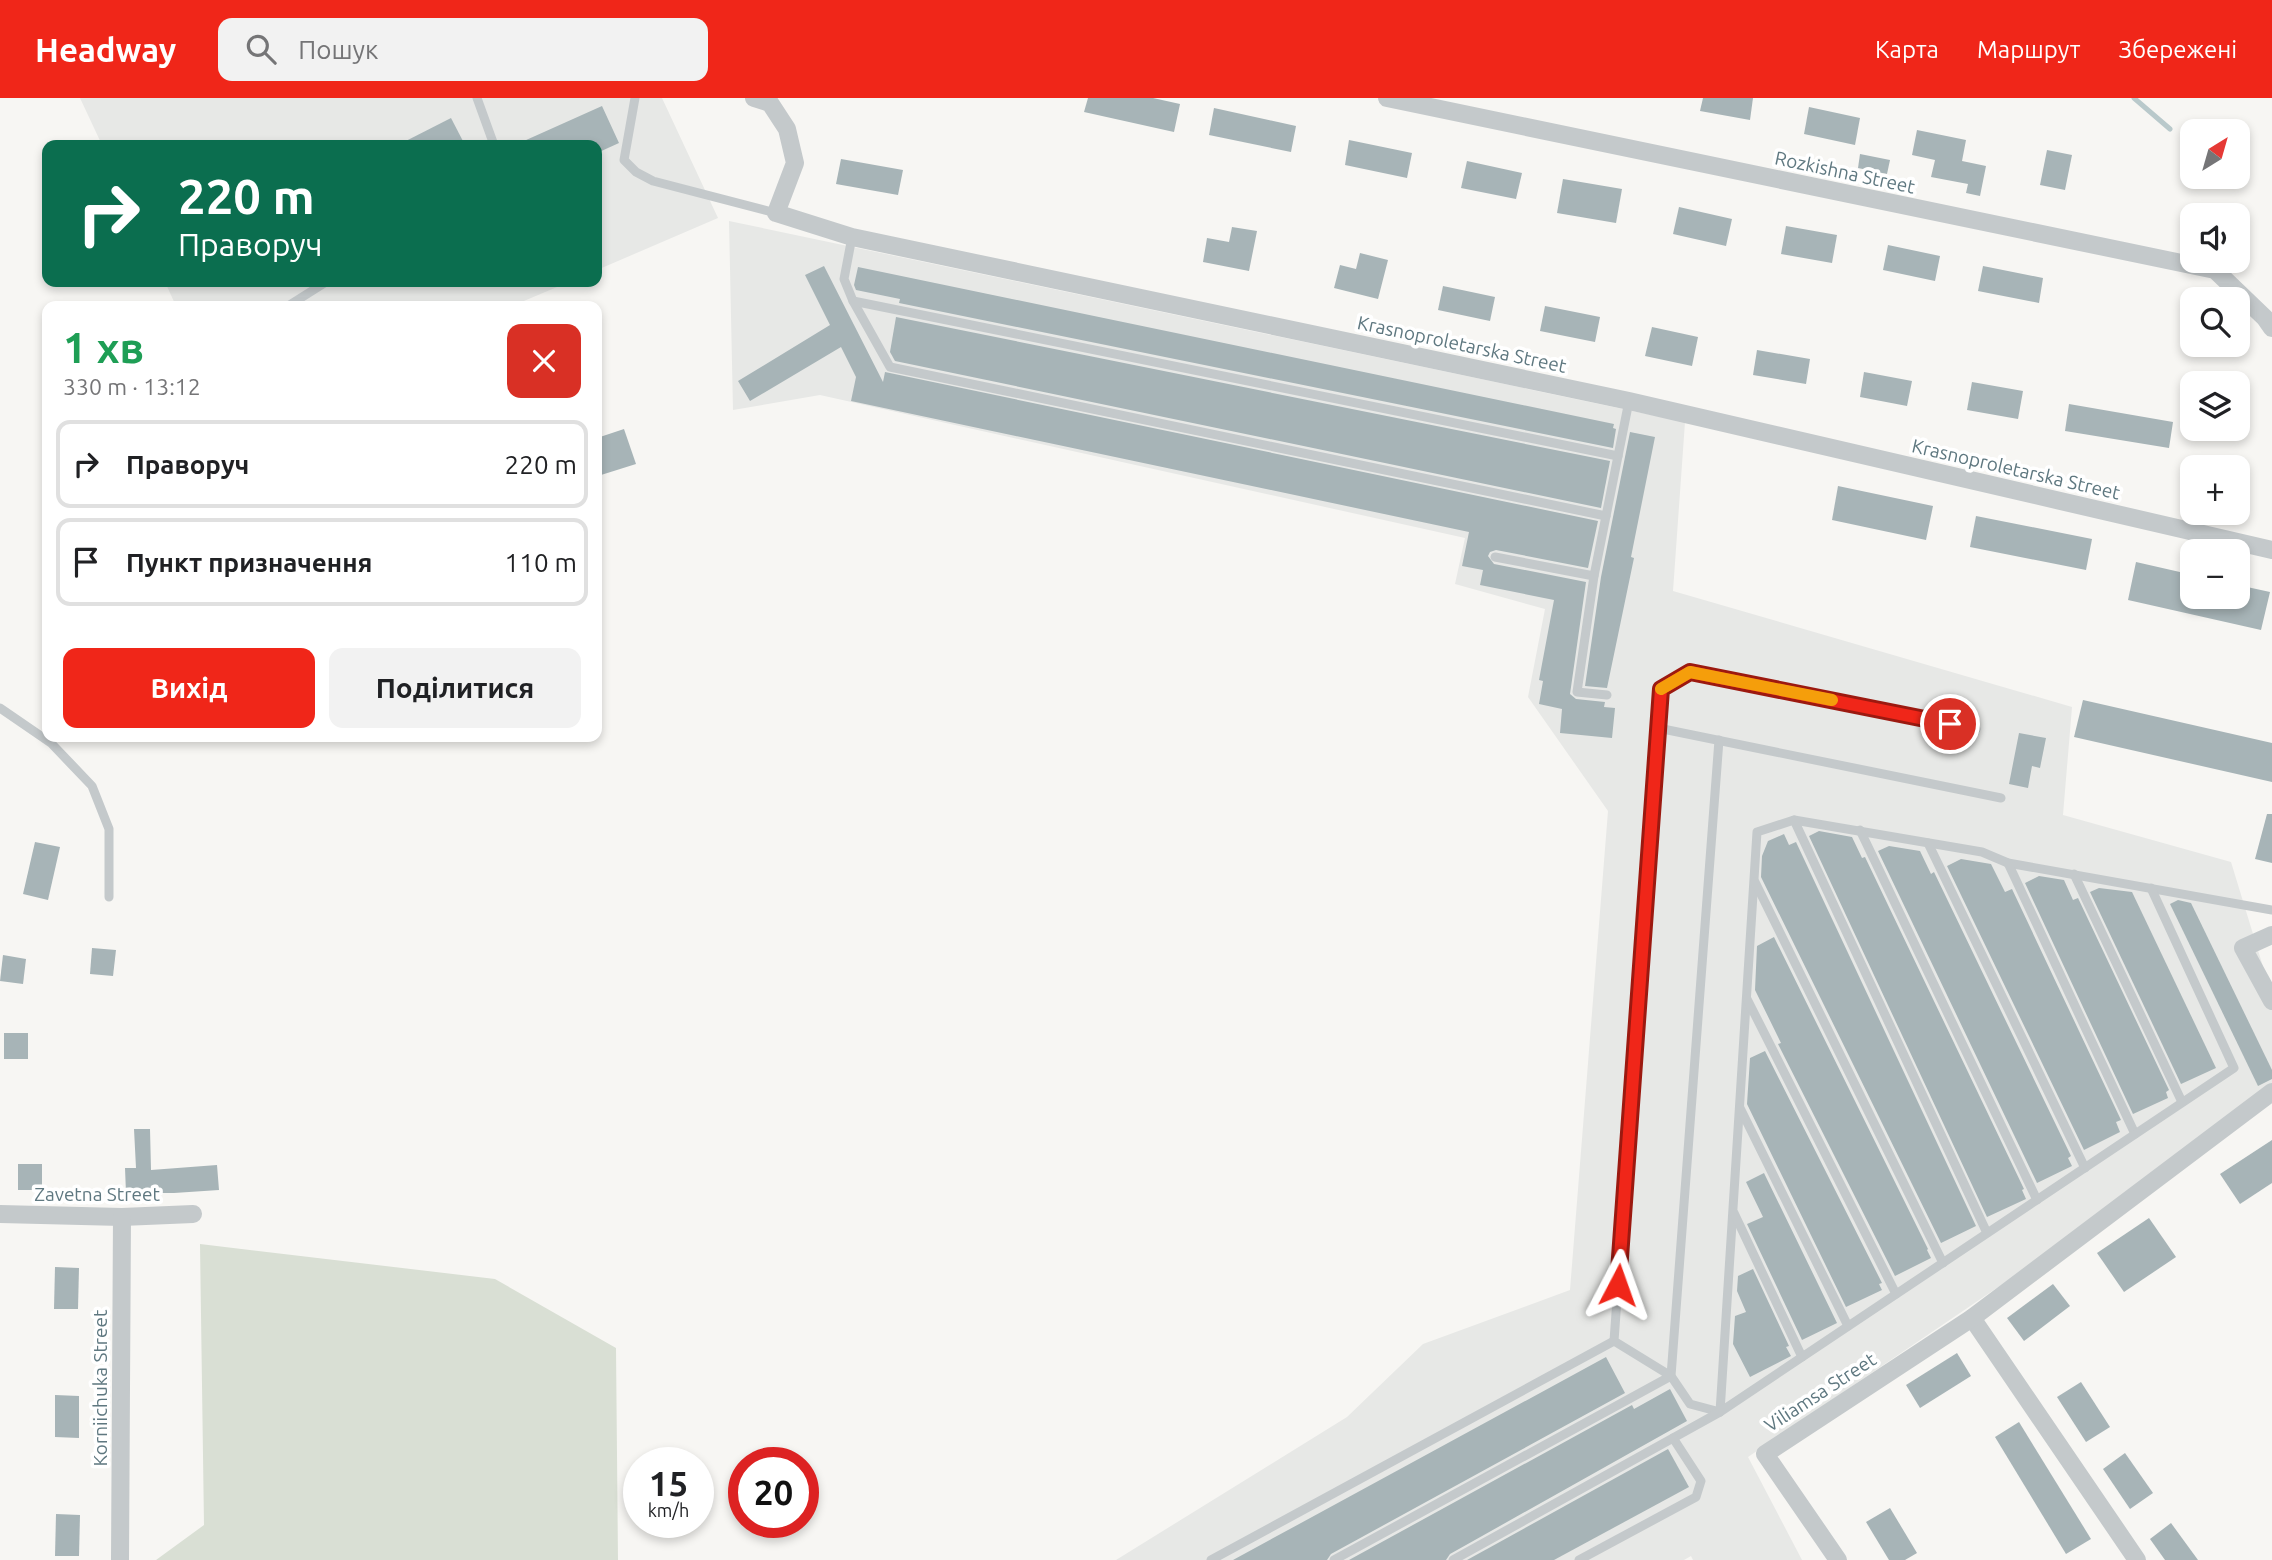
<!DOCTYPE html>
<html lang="uk">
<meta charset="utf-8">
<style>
body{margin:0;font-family:Ubuntu,sans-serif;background:#f2f2f2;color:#202124;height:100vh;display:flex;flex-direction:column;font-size:26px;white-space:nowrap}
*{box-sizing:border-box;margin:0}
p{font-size:23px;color:#757577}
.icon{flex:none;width:38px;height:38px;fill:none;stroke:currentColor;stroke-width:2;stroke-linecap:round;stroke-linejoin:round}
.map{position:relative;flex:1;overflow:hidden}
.panel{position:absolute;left:42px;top:203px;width:560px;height:441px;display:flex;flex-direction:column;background:#fff;border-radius:14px;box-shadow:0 4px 10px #0003}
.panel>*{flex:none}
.guide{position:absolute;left:42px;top:42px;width:560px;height:147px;border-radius:14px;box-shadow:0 4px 10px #0003;background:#0b6e4f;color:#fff;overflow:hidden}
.needle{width:46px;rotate:37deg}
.controls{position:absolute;left:2180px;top:21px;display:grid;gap:14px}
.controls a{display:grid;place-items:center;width:70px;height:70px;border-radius:14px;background:#fff;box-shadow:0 4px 10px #0003;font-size:35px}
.speed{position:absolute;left:623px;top:1349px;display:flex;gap:14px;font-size:35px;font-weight:700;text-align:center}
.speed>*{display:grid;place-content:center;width:91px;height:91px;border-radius:50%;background:#fff;box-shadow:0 4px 10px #0003;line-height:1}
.speed small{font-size:18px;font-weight:400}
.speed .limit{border:10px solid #d22;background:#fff;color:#111}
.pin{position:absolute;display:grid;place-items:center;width:60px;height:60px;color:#fff;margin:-30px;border:4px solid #fff;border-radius:50%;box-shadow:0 2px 7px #0007}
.me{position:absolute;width:77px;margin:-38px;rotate:4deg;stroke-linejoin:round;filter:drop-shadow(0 0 5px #0008)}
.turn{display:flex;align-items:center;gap:24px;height:147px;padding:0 21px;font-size:32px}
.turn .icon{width:91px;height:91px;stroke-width:2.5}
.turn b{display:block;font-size:49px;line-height:60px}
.round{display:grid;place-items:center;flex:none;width:74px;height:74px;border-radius:14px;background:#f2f2f2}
.overview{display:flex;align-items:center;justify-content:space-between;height:119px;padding:0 21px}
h1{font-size:42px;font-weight:700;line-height:52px;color:#1e9e55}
.button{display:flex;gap:14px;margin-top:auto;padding:14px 21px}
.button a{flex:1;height:80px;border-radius:14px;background:#f02619;color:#fff;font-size:28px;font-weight:700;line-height:80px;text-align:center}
.button a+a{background:#f2f2f2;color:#202124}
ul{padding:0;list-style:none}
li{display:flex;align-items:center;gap:21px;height:88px;margin:0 14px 10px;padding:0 7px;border:4px solid #e0e0e0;border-radius:14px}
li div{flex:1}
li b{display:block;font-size:26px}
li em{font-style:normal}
header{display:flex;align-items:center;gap:42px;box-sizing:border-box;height:98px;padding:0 35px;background:#f02619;color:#fff}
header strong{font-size:33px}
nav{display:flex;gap:38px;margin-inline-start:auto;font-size:24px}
.search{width:490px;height:63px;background:#f2f2f2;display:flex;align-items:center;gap:18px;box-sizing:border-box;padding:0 24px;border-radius:14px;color:#757577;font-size:26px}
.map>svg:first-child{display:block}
.built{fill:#e7e8e6}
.green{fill:#d9dfd4}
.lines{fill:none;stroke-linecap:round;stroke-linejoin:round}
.stream{stroke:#b9c9cb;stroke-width:5}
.building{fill:#a7b4b7}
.service{stroke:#c4c9cb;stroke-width:9}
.minor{stroke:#c4c9cb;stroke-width:18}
.route-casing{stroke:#9c1910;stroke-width:18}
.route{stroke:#f02619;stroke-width:12}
.slow{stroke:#f59e0b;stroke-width:12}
.labels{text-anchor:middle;stroke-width:7;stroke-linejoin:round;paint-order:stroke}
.street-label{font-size:19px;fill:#5f7880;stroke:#fff}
</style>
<header>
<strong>Headway</strong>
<div class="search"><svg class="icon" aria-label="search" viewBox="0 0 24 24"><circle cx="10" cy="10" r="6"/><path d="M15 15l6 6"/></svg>Пошук</div>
<nav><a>Карта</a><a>Маршрут</a><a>Збережені</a></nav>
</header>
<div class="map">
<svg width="2272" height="1462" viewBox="0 0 2272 1462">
<rect width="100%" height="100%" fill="#f7f6f3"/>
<!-- built -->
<g class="built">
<polygon points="80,0 662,0 718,120 597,172 597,47 102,47"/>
<polygon points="729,123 1685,324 1673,493 2072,609 2063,717 2231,764 2272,898 2272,1003 1748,1359 1802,1462 1693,1462 1691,1458 1684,1462 1116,1462 1347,1319 1423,1246 1570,1192 1608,713 1528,599 1545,511 1455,486 1465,440 820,297 733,312"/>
<polygon points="165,184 569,184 512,208 176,208"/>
</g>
<!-- green -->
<polygon class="green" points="200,1146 495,1181 616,1250 618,1462 156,1462 204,1427"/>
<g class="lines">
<!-- stream -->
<polyline class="stream" points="2134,0 2170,31"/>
</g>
<!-- building -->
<g class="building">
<polygon points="1088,0 1153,0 1180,6 1174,34 1084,14"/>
<polygon points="1703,0 1753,0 1750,22 1700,13"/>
<polygon points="602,8 619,45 597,55 597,47 515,47"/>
<polygon points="1809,9 1860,20 1855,47 1804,36"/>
<polygon points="1214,10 1296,28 1291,54 1209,37"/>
<polygon points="451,20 465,47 398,47"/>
<polygon points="1917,32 1966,42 1962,63 1986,68 1980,98 1966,95 1968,86 1931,79 1935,62 1912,57"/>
<polygon points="1349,42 1412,55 1407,80 1345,67"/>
<polygon points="2047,52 2072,57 2065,92 2040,87"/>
<polygon points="1860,56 1890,62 1887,76 1858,70"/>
<polygon points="841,61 903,72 898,97 836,86"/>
<polygon points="1467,63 1522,75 1516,101 1461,90"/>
<polygon points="1563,81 1622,91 1616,125 1557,115"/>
<polygon points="1679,109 1732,121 1726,148 1673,136"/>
<polygon points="1786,128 1837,137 1832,165 1781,156"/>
<polygon points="1232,129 1257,133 1249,173 1203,164 1207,140 1229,144"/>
<polygon points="1888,147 1940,158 1935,183 1883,172"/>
<polygon points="1360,155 1388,162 1378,201 1334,190 1340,167 1356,171"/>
<polygon points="824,168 883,284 885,274 1598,423 1588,470 1496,452 1490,454 1488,458 1494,466 1586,484 1570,596 1576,601 1605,604 1604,609 1615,610 1612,640 1560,635 1562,611 1539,606 1543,583 1539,582 1554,502 1480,487 1483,472 1462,468 1469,434 851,303 856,279 841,249 750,303 738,283 830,227 805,177"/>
<polygon points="1983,168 2043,180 2039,205 1978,193"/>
<polygon points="858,169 1614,326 1613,330 1616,331 1613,350 899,205 900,201 856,192 854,187"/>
<polygon points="1443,188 1495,199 1490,223 1438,212"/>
<polygon points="1545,208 1600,219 1595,244 1540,233"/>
<polygon points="896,219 1610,363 1601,410 895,263 890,254"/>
<polygon points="1652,229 1698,239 1692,268 1645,258"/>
<polygon points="1757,252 1810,261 1806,286 1753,277"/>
<polygon points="1864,274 1912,283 1907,308 1860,299"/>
<polygon points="1972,284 2023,293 2018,321 1967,312"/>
<polygon points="2069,306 2173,324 2169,350 2065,333"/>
<polygon points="624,331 636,366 601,377 597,364 597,340"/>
<polygon points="1630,334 1655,339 1631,459 1634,460 1607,590 1585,588 1601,479"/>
<polygon points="1838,388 1933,408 1926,442 1832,422"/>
<polygon points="1976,418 2092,441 2086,472 1970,449"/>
<polygon points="2136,464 2193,477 2193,499 2238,499 2238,487 2270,494 2261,532 2128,502"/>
<polygon points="2083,602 2272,645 2272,684 2074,639"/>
<polygon points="2019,635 2046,640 2040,670 2032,668 2028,690 2009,686"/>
<polygon points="2267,716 2272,716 2272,765 2255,761"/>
<polygon points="1819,733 1852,739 1862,760 1865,759 2024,1091 2022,1092 2026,1101 1987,1119 1809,738"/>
<polygon points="1784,736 1789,747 1796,744 1976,1128 1941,1145 1761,779 1762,758 1768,743"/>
<polygon points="35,744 60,749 48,802 23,796"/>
<polygon points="1889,748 1920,753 1931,776 1934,774 2071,1058 2068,1060 2072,1068 2037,1085 1878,753"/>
<polygon points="1961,761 1991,766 2005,794 2012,791 2121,1022 2116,1024 2120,1034 2084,1052 1947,768"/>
<polygon points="2039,778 2064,782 2073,802 2078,800 2169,992 2166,994 2168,1000 2133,1016 2025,785"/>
<polygon points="2099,790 2132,794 2216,970 2181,986 2090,794"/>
<polygon points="2178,802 2191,805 2272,972 2272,981 2258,988 2170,806"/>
<polygon points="1774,839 1928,1151 1927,1152 1931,1160 1895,1178 1778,946 1781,945 1755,892 1757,848"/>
<polygon points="92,850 116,852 113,878 90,876"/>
<polygon points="3,857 26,861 23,886 0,883"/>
<rect x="4" y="935" width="24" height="26"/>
<polygon points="1765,953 1882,1185 1879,1186 1882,1192 1846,1209 1747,1006 1750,960"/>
<polygon points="134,1031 150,1031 151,1072 217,1067 219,1092 174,1095 126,1095 125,1070 136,1070"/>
<polygon points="2272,1042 2272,1085 2240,1106 2220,1076"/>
<rect x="18" y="1066" width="24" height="26"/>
<polygon points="1764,1075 1837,1225 1802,1242 1747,1126 1763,1119 1746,1084"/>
<polygon points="2149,1120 2176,1159 2124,1194 2097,1155"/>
<polygon points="55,1169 79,1170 78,1211 54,1211"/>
<polygon points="1753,1171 1789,1248 1786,1249 1791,1258 1750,1279 1733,1246 1735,1218 1746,1214 1737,1193 1738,1178"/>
<polygon points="2053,1186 2070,1208 2024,1243 2007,1220"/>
<polygon points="1957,1255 1971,1278 1920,1310 1906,1287"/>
<polygon points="1606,1259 1625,1295 1331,1456 1327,1462 1233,1462"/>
<polygon points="2081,1284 2110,1329 2086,1344 2057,1299"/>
<polygon points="1670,1291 1687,1323 1450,1456 1446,1462 1349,1462 1632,1307 1634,1311"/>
<polygon points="55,1297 79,1298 79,1340 55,1339"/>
<polygon points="2019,1324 2091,1441 2066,1456 1995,1339"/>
<polygon points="1668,1351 1689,1389 1554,1462 1467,1462"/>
<polygon points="2125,1355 2153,1395 2130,1411 2103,1371"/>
<polygon points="1890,1410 1917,1455 1905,1462 1889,1462 1866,1424"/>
<polygon points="56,1416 80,1417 79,1458 55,1458"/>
<polygon points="2171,1425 2198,1462 2165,1462 2150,1441"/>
</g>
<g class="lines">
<!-- service -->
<g class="service">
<polyline points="477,0 494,47"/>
<polyline points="635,0 624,62 636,74 653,83 776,115"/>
<polyline points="852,139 844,181 853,203 890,269 1606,418"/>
<polyline points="853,203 1618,358"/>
<polyline points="288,208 326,184"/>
<polyline points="1495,459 1594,478"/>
<polyline points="1607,597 1577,594 1594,478 1629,303"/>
<polyline points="0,610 51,645 92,688 109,731 109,799"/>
<polyline points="1658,630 2001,700"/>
<polyline points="1719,642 1671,1278 1690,1306 1720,1314 1757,734 1794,722 1982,754 2008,765 2272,812"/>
<polyline points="1794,722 1987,1135"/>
<polyline points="1860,732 2037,1102"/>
<polyline points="1928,745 2085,1070"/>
<polyline points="2008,765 2135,1036"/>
<polyline points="2074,776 2182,1004"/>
<polyline points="1755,784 1943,1165"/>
<polyline points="1747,901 1896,1196"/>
<polyline points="1740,1010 1848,1228"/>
<polyline points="1734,1115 1802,1259"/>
<polyline points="1211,1462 1614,1243"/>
<polyline points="1334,1462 1671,1278 1614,1243 1661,591 1690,574 1976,631"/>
<polyline points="1453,1462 1720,1314 2234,970 2151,790"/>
<polyline points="1579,1462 1696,1399 1701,1383 1673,1340"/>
</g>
<!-- minor -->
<g class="minor">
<polyline points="754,0 770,5 787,31 795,65 776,115 852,139 1629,303 2272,452"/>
<polyline points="1387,0 2215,172 2265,220 2272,230"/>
<polyline points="2272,837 2243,850 2272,903"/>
<polyline points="0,1116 122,1119 193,1116"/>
<polyline points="1972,1220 2137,1462"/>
<polyline points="120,1462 122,1119"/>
<polyline points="1838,1462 1765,1356 1972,1220 2272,994"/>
</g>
</g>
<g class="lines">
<defs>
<polyline id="route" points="1618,1187 1661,591 1690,574 1950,626"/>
</defs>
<!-- route casing -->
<use href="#route" class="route-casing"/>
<!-- route -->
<use href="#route" class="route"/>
<!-- slow -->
<polyline class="slow" points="1661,591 1690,574 1832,602"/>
</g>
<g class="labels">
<!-- street labels -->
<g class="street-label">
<text transform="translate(1845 74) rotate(12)" y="7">Rozkishna Street</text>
<text transform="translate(1462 246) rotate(12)" y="7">Krasnoproletarska Street</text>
<text transform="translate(2016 371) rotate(13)" y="7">Krasnoproletarska Street</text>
<text x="97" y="1103">Zavetna Street</text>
<text transform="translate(100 1290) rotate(-90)" y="7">Korniichuka Street</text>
<text transform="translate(1820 1294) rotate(-33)" y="7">Viliamsa Street</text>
</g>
</g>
</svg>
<div class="controls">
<a><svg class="needle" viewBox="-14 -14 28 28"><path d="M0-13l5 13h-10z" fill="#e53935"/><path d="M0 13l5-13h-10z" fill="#757577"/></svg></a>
<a><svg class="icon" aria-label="sound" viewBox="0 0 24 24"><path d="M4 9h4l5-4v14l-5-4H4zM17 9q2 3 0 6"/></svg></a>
<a><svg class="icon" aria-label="search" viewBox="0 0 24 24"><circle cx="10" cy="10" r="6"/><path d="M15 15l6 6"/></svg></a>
<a><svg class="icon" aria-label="layers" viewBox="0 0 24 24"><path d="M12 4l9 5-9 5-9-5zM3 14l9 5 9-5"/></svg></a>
<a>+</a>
<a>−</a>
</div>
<div class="speed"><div>15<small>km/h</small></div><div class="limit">20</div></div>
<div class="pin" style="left:1950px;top:626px;background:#d93025"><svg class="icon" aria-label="arrive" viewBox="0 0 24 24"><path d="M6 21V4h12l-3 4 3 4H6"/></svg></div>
<svg class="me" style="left:1618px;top:1187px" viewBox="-20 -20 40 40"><path d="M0-17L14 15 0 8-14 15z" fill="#f02619" stroke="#fff" stroke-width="4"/></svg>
<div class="guide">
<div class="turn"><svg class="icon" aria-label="right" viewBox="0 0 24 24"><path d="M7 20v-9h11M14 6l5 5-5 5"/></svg><div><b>220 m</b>Праворуч</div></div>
</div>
<section class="panel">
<div class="overview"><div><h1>1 хв</h1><p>330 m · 13:12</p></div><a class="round" style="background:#d93025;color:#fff"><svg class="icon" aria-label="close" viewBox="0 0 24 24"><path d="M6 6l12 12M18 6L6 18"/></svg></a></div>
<ul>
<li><svg class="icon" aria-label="right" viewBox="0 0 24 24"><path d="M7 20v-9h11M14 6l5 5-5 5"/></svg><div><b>Праворуч</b></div><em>220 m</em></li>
<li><svg class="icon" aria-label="arrive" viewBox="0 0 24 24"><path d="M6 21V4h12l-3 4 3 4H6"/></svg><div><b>Пункт призначення</b></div><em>110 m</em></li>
</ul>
<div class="button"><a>Вихід</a><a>Поділитися</a></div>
</section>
</div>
